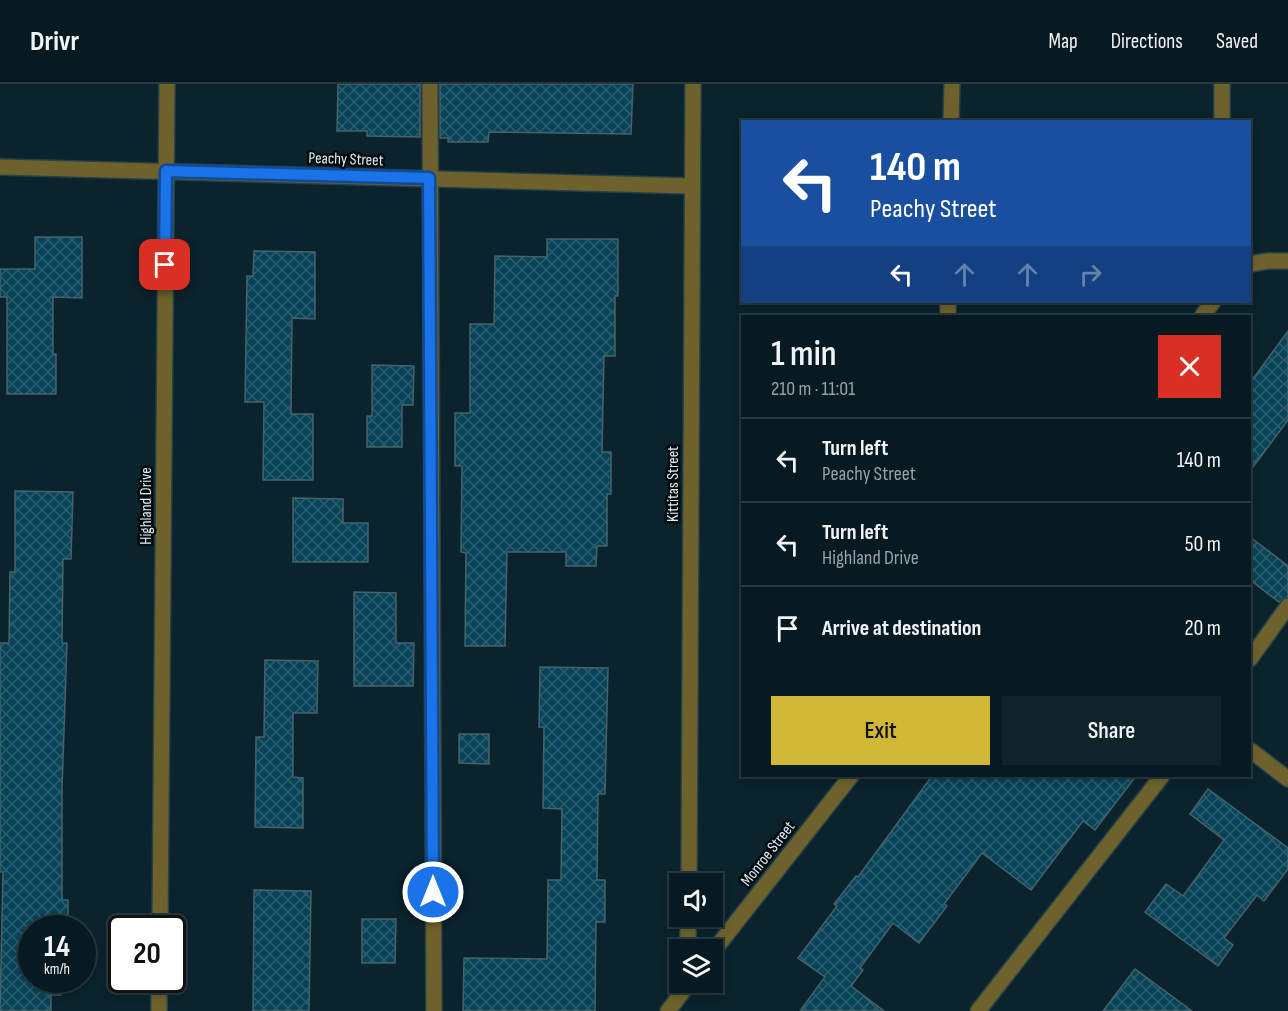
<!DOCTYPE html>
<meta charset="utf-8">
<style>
body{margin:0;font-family:"Sofia Sans Condensed",sans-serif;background:#11232a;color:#f1f3f6;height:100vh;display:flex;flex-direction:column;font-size:22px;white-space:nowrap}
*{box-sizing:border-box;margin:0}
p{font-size:20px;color:#98a1a5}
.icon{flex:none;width:33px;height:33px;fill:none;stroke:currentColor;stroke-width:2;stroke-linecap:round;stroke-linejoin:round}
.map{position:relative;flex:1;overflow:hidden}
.sheet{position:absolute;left:741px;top:231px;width:510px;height:462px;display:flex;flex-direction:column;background:#081a21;border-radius:0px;box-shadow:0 3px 9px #0003,0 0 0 2px #29383f}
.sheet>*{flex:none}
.banner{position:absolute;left:741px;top:36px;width:510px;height:183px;border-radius:0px;box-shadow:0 3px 9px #0003,0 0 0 2px #29383f;background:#1a4fa0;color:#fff;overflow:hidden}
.controls{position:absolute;left:669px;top:789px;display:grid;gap:12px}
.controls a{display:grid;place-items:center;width:54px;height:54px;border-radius:0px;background:#081a21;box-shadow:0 3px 9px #0003,0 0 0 2px #29383f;font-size:30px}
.speed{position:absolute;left:18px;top:831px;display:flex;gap:12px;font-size:30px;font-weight:700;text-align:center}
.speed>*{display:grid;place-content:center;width:78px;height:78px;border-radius:50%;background:#081a21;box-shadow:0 3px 9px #0003,0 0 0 2px #29383f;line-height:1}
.speed small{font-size:15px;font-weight:400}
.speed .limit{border:3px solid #111;border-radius:9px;background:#fff;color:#111}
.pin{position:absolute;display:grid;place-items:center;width:51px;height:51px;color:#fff;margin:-26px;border-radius:12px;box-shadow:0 3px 9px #0006}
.me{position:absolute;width:66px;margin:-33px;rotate:0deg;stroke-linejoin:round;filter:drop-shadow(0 0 4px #0008)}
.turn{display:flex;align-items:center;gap:21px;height:126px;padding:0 30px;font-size:27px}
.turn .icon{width:78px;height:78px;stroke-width:2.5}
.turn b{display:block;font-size:42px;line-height:51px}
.lanes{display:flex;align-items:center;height:57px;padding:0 30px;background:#0003;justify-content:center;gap:30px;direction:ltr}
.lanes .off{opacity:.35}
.round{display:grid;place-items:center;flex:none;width:63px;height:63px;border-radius:0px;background:#11232a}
.headline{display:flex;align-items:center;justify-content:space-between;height:102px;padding:0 30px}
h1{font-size:36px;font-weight:600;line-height:45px}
.button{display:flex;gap:12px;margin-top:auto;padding:12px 30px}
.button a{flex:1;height:69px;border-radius:0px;background:#d1b736;color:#111;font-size:24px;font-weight:600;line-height:69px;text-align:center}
.button a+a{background:#11232a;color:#f1f3f6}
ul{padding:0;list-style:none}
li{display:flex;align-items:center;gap:18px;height:84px;padding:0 30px;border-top:2px solid #29383f}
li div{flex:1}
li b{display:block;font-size:22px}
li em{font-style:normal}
header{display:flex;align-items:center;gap:36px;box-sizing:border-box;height:84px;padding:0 30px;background:#081a21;border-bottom:2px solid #29383f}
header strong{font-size:28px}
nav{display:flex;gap:33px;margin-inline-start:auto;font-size:21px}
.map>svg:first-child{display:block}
.building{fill:url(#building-cross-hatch);stroke:#48616c;stroke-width:1.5}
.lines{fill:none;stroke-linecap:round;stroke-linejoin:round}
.lane-casing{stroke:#284048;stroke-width:18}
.street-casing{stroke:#284048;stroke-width:18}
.lane{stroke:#6e622c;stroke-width:15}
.street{stroke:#6e622c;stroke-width:15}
.route-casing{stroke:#114b97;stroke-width:15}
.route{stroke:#1a73e8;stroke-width:10}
.labels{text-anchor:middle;stroke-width:5;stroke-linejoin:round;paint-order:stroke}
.street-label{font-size:16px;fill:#e1eff5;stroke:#030b0e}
</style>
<header>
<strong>Drivr</strong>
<nav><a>Map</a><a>Directions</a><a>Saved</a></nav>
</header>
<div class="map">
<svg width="1288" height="927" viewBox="0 0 1288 927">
<defs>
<pattern id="building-cross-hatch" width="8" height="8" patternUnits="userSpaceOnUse" patternTransform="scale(1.5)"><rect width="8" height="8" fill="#074457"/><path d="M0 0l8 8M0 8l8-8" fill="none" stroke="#2b5f70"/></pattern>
</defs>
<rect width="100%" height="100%" fill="#0a232c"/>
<!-- building -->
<g class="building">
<polygon points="338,0 420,0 420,53 367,52 367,47 337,47"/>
<polygon points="440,0 633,0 631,50 489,48 488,58 448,58 448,54 440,54"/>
<polygon points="35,153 82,153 82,214 53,213 53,270 56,270 56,310 7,310 7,213 0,213 0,185 35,185"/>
<polygon points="547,155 618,155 618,212 615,212 615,272 604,272 602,368 611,368 611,410 607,410 607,462 597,462 596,482 566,482 566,468 507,468 505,562 465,562 466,469 461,468 462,382 455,382 455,329 470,329 470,240 494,240 495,172 547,173"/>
<polygon points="254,167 315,168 315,235 292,234 291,330 313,330 313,396 263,396 264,318 245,318 247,192 253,192"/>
<polygon points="1288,247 1288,336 1250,387 1250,299"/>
<polygon points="372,281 414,282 413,321 402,321 402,363 367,363 367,332 372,332"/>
<polygon points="15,407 73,408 71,475 63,475 62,559 67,559 62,705 62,816 68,816 68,844 32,844 32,896 61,896 61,911 51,911 51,927 0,927 3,788 0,788 0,559 9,559 10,488 15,488"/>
<polygon points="293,414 343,415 343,439 368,439 368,478 293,478"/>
<polygon points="1250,453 1288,482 1288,512 1279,518 1250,496"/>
<polygon points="354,508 396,509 396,559 414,559 413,602 354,602"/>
<polygon points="265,576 318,577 317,629 293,629 293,693 303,694 303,744 255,743 256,653 264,653"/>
<polygon points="540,583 608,584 605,710 598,710 597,796 605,796 605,838 596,838 595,927 463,927 464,874 547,875 548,796 561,796 562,725 543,724 544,643 539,643"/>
<polygon points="459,650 489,650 489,680 459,679"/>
<polygon points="932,692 1136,692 1095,746 1083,737 1031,806 982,769 944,820 947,822 919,859 893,839 860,884 863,886 851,902 884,927 800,927 825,893 798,874 837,822 834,820 856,792 858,793"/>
<polygon points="1208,705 1288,764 1288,785 1264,817 1257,811 1224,854 1233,861 1218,882 1145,828 1166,800 1183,812 1224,756 1190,730"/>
<polygon points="254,806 311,807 309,927 253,927"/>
<polygon points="362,835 396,835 395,879 362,879"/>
<polygon points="1135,885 1192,927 1103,927"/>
</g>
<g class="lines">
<defs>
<g id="lane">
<polyline points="430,0 434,927"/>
<polyline points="951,38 952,0"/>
<polyline points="948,232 948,218"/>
<polyline points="1250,575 1288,522"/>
<polyline points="978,927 1162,692"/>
</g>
<g id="street">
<polyline points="1222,38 1222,0"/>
<polyline points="0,83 692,102"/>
<polyline points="1250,180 1268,177 1288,177"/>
<polyline points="1202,232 1213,218"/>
<polyline points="1250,666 1288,695"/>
<polyline points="689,800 693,0"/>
<polyline points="160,844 167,0"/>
<polyline points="688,866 688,832"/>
<polyline points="712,869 851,692"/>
<polyline points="159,927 159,896"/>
<polyline points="668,927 690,898"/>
</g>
</defs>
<!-- lane casing -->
<use href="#lane" class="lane-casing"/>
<!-- street casing -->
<use href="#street" class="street-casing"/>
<!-- lane -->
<use href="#lane" class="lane"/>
<!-- street -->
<use href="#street" class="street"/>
</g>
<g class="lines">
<defs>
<polyline id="route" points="165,181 166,87 429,94 433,808"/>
</defs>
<!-- route casing -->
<use href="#route" class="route-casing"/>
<!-- route -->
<use href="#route" class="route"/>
</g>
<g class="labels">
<!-- street labels -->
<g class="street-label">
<text transform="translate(346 74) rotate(2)" y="6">Peachy Street</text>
<text transform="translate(672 400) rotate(-90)" y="6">Kittitas Street</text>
<text transform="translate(145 422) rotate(-90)" y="6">Highland Drive</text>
<text transform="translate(767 769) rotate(-52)" y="6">Monroe Street</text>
</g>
</g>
</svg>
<div class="controls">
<a><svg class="icon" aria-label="sound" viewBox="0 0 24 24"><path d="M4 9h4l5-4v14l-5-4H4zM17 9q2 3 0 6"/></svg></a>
<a><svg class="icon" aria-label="layers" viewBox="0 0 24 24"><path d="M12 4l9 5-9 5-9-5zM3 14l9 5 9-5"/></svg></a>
</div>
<div class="speed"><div>14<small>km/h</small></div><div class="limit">20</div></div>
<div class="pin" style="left:165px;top:181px;background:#d93025"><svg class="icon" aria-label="arrive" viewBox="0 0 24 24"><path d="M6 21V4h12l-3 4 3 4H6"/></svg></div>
<svg class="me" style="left:433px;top:808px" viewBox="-20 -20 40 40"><circle r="17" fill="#1a73e8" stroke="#fff" stroke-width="3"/><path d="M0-11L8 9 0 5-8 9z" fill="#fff"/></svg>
<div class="banner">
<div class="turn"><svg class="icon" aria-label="left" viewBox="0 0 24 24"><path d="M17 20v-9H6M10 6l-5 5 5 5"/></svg><div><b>140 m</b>Peachy Street</div></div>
<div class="lanes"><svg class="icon" aria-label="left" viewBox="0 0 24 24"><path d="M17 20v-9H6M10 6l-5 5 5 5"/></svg><svg class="icon off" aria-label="ahead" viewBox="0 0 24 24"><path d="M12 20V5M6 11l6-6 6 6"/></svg><svg class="icon off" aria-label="ahead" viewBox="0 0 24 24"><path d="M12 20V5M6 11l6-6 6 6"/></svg><svg class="icon off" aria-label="right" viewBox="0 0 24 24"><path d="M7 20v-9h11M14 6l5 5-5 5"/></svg></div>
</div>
<section class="sheet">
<div class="headline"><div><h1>1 min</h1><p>210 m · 11:01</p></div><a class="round" style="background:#d93025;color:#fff"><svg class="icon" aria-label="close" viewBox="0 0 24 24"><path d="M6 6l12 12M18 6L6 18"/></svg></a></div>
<ul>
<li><svg class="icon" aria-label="left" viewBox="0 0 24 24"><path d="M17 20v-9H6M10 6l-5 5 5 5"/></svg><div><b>Turn left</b><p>Peachy Street</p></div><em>140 m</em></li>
<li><svg class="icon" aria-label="left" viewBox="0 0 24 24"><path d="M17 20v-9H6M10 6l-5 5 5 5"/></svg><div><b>Turn left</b><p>Highland Drive</p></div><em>50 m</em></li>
<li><svg class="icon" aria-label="arrive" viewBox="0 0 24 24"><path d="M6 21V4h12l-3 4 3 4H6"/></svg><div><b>Arrive at destination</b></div><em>20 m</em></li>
</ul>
<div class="button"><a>Exit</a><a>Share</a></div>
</section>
</div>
